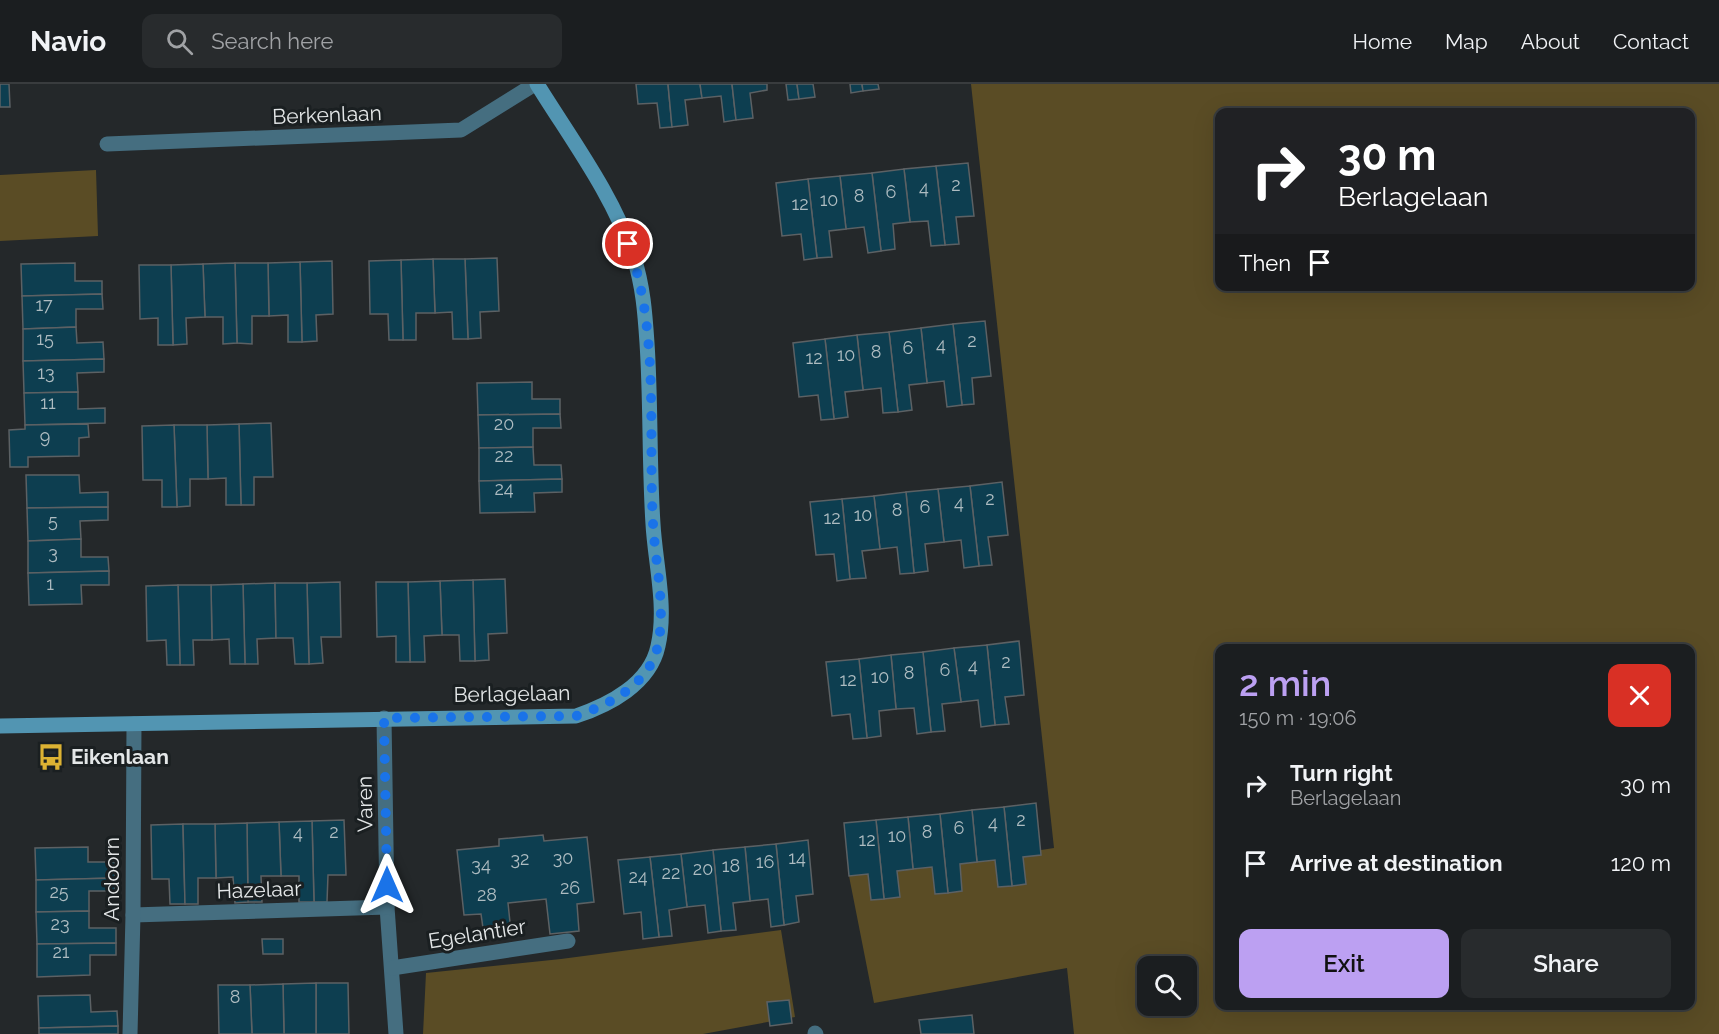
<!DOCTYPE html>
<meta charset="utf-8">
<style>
body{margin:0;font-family:Raleway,sans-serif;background:#282b2d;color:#f1f3f6;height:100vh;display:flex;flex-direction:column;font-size:22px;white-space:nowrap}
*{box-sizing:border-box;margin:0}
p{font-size:20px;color:#a0a2a5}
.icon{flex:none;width:33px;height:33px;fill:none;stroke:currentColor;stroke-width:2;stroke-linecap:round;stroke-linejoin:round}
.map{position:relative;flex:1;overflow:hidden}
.drawer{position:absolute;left:1215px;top:560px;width:480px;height:366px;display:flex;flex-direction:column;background:#1b1e20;border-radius:12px;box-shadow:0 6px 24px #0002,0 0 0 2px #393c3e}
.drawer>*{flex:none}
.top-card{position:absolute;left:1215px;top:24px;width:480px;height:183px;border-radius:12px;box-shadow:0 6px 24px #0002,0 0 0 2px #393c3e;background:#202124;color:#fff;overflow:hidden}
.controls{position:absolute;left:1137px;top:872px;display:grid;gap:12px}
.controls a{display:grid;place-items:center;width:60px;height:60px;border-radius:12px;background:#1b1e20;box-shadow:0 6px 24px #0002,0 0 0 2px #393c3e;font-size:30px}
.pin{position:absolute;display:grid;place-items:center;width:51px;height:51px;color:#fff;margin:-26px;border:3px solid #fff;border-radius:50%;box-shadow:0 2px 6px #0007}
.me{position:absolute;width:66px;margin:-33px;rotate:0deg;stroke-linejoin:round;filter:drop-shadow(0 0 4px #0008)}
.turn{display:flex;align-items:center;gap:21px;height:126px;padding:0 24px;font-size:27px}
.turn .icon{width:78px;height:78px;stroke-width:2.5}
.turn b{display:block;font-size:42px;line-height:51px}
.then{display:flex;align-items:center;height:57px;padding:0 24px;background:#0003;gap:12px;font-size:22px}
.round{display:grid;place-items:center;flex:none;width:63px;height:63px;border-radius:12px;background:#282b2d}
.head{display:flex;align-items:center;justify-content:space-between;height:102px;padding:0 24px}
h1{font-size:36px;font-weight:600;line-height:45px;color:#bca0f2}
.button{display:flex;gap:12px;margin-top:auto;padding:12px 24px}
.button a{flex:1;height:69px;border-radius:12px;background:#bca0f2;color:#111;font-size:24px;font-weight:600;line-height:69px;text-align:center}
.button a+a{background:#282b2d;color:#f1f3f6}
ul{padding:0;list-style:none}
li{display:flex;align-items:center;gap:18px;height:78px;padding:0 24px}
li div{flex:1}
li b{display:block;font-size:22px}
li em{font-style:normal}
header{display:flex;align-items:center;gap:36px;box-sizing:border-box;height:84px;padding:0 30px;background:#1b1e20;border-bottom:2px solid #393c3e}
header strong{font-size:28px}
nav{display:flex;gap:33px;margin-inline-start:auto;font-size:21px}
.search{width:420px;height:54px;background:#282b2d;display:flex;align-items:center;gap:15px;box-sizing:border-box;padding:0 21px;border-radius:12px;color:#a0a2a5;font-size:22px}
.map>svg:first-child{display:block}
.forest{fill:#5a4c25;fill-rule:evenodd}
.building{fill:#0d3e50;stroke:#5c6164;stroke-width:1.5}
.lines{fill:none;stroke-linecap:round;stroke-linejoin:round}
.street{stroke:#456e80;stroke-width:15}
.secondary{stroke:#5295b2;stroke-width:15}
.route{stroke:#1a73e8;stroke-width:10;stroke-dasharray:0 18}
.labels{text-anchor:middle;stroke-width:6;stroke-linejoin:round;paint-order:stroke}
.number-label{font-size:18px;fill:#aebcc1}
.street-label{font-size:21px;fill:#e3e6e7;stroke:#1a1f21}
.poi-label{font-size:21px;font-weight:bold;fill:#e3e6e7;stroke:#1a1f21;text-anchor:start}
</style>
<header>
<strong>Navio</strong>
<div class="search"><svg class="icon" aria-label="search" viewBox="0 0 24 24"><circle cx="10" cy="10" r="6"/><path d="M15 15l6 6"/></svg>Search here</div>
<nav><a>Home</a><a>Map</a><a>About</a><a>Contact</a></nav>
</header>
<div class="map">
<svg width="1719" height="950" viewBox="0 0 1719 950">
<rect width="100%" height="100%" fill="#24282a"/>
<!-- forest -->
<g class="forest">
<path d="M971,0H1719V950H1074L1067,884L874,919L849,792L868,790L871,816L899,813L897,787L932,783L935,810L962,807L960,780L995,776L998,803L1026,800L1023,773L1041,771V766L1054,764ZM1220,28H1690V202H1220ZM1220,564H1690V921H1220ZM1148,882H1186V921H1148Z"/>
<polygon points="96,86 98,152 0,157 0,91"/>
<polygon points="781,846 795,933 703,950 423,950 426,889 561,875"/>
</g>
<!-- building -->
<g class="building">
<polygon points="0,0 9,0 10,23 0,23"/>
<polygon points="636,0 668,0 672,43 660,44 657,19 638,20"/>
<polygon points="668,0 700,0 702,14 685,16 688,41 672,43"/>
<polygon points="700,0 732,0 736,36 724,38 721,12 702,14"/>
<polygon points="732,0 767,0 767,6 750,9 753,34 736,36"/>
<polygon points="786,0 797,0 799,15 788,16"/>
<polygon points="797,0 813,0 815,13 799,15"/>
<polygon points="850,0 862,0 863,7 851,9"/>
<polygon points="862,0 878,0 879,5 863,7"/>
<polygon points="968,79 974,132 956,133 959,160 945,161 936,82"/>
<polygon points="936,82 945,161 931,162 928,137 910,138 904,85"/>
<polygon points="904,85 910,138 893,140 895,165 881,167 872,89"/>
<polygon points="872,89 881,167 868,169 864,143 846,145 840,92"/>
<polygon points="840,92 846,145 829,147 832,173 817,174 808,95"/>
<polygon points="808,95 817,174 804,176 801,150 782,152 776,99"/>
<polygon points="497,174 499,227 480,228 481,254 468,255 465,175"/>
<polygon points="433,175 465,175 468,255 453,255 452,228 435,229"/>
<polygon points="433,175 435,229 416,229 416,256 403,256 401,176"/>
<polygon points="401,176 403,256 389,256 388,230 370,230 369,177"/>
<polygon points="332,177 333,230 316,231 317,257 302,258 300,178"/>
<polygon points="300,178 302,258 288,258 288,231 269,232 268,179"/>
<polygon points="75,179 75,197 102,197 102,210 22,212 21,180"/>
<polygon points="235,179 268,179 269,232 252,232 252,260 237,259"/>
<polygon points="235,179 237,259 223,260 223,233 205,233 203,180"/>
<polygon points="203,180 205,233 186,234 187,260 173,261 171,181"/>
<polygon points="139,181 171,181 173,261 158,261 158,234 140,235"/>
<polygon points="102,210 103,225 76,225 76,243 23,245 22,212"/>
<polygon points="985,237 991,292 972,294 974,320 962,321 953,240"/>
<polygon points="953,240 962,321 947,323 944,297 927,299 921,244"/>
<polygon points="76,243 77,259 103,258 104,275 23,277 23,245"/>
<polygon points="921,244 927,299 909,301 912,326 898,328 889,248"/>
<polygon points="889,248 898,328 883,329 881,304 863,306 857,251"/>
<polygon points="857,251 863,306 845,308 848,333 834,335 825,255"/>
<polygon points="825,255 834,335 821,336 818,311 799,313 793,259"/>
<polygon points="104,275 104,288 77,289 78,308 24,309 23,277"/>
<polygon points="532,298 532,315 560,315 560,330 478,331 477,299"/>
<polygon points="78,308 78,325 105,324 105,339 25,341 24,309"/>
<polygon points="560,330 561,344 533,344 533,363 479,364 478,331"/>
<polygon points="271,339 273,393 254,393 254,421 241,421 239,340"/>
<polygon points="88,340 89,353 79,354 79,372 28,373 28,383 10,383 9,346 25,345 25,341"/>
<polygon points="239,340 241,421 226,421 226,394 208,395 207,341"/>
<polygon points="174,341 207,341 208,395 190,395 190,422 177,423"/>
<polygon points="174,341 177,423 162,423 162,396 143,396 142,342"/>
<polygon points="533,363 534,381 561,381 562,395 479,397 479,364"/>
<polygon points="26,391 79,391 80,409 108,408 108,423 27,424"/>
<polygon points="562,395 562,408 534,409 535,428 480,429 479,397"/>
<polygon points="1002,398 1008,451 988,453 992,481 979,482 970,402"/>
<polygon points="970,402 979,482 964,484 961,456 944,458 938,405"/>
<polygon points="938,405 944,458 925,460 928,487 914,489 906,408"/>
<polygon points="906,408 914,489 900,490 897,463 880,465 874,412"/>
<polygon points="874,412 880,465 862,467 866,494 850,495 842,415"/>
<polygon points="842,415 850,495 837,497 834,470 816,471 810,418"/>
<polygon points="108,423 108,436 80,437 81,455 28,457 27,424"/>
<polygon points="81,455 81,473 108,473 109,487 28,489 28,457"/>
<polygon points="109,487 109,501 81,501 82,520 29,521 28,489"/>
<polygon points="505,495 507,549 488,550 489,576 475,577 473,496"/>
<polygon points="473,496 475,577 460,577 459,551 442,551 440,497"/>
<polygon points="440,497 442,551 424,552 425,578 410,578 408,498"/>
<polygon points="340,498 341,553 321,553 323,579 309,580 307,499"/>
<polygon points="376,498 408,498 410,578 396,578 396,552 377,553"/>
<polygon points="275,499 276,554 257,555 258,580 245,580 243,500"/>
<polygon points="275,499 307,499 309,580 295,580 293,554 276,554"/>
<polygon points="243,500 245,580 230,580 229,555 212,556 211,501"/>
<polygon points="178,501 211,501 212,556 193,556 194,581 180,581"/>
<polygon points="178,501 180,581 167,581 166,556 147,557 146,502"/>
<polygon points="1019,557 1024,611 1005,613 1009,640 995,641 987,561"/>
<polygon points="987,561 995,641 981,643 978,616 961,618 954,564"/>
<polygon points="954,564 961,618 942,620 945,647 931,648 923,568"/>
<polygon points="923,568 931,648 917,650 914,624 896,625 891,571"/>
<polygon points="891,571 896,625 879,627 881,652 867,654 859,575"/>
<polygon points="859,575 867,654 853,655 850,630 832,632 826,578"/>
<polygon points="1036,719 1041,771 1023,773 1026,800 1012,802 1004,723"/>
<polygon points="1004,723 1012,802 998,803 995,776 977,778 972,726"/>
<polygon points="972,726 977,778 960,780 962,807 948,809 940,730"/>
<polygon points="940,730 948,809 935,810 932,783 913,785 908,733"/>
<polygon points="908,733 913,785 897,787 900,813 884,815 876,736"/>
<polygon points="344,736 346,791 328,791 327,818 314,818 312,737"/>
<polygon points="876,736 884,815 871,816 868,790 849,792 844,739"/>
<polygon points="312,737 314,818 299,818 299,792 281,792 279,738"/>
<polygon points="279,738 281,792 261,792 262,818 248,818 247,739"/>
<polygon points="247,739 248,818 235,819 233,793 216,794 215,740"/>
<polygon points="183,740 185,820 170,820 169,795 152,795 151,741"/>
<polygon points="183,740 215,740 216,794 198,794 198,820 185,820"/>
<polygon points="543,751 544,757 587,753 594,818 577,820 579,847 550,850 546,815 508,819 511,848 484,851 481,830 464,831 457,766 499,762 499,755"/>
<polygon points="808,756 813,810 796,812 799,838 784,841 776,760"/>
<polygon points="776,760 784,841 771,843 768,815 750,817 745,763"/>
<polygon points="88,763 88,778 115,778 115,794 36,796 35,764"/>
<polygon points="745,763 750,817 733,819 736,846 721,847 713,766"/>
<polygon points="713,766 721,847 708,849 705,821 687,823 681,770"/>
<polygon points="681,770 687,823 669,826 672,852 659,853 650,773"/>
<polygon points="650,773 659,853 643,855 641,828 624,830 618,776"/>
<polygon points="115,794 115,807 89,807 89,827 36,828 36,796"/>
<polygon points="89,827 89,844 116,844 116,859 37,860 36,828"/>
<polygon points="262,855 283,855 283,870 263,870"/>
<polygon points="116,859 116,871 90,871 90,891 37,893 37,860"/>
<polygon points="316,899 348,899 349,950 316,950"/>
<polygon points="316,899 316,950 284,950 283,900"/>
<polygon points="283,900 284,950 252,950 250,901"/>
<polygon points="218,901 250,901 252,950 219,950"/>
<polygon points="90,911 91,928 117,927 118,942 39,944 38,912"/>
<polygon points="789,916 792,939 770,942 767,918"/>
<polygon points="972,931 974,950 921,950 919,936"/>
<polygon points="118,942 118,950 39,950 39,944"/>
</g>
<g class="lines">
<!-- street -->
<g class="street">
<polyline points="107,60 461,46 535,0"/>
<polyline points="384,634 387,823 396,950"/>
<polyline points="133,831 387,823"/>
<polyline points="392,884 568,857"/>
<polyline points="815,949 816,950"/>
<polyline points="130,950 133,831 134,640"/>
</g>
<!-- secondary -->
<path class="secondary" d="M0,642L576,632C609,621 650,600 658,562C667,523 655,478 653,440C649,379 651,319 647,259C645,229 643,202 634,174C614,112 571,55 537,0"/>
</g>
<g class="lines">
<!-- route -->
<path class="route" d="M387,801L384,634L576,632C609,621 650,600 658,561C666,522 655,478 653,439C648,349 660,245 628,160"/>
</g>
<!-- icons -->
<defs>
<symbol id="bus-bare" viewBox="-9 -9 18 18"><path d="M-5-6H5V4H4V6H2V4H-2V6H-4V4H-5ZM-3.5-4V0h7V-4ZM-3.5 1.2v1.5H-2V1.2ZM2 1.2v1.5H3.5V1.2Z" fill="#dcb233" stroke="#1a1f21" stroke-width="2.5" paint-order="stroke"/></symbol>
</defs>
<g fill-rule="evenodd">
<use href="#bus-bare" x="32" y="654" width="38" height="38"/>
</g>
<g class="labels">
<!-- number labels -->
<g class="number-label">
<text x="956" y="107">2</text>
<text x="924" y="110">4</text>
<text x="891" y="114">6</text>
<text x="859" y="118">8</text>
<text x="829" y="122">10</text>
<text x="800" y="126">12</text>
<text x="44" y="227">17</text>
<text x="45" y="261">15</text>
<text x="972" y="263">2</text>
<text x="941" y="267">4</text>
<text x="908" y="270">6</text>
<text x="876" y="274">8</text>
<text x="846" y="277">10</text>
<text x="814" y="280">12</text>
<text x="46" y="295">13</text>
<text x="48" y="325">11</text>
<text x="504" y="346">20</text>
<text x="45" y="359">9</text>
<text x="504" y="378">22</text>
<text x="504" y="411">24</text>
<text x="990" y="421">2</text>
<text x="959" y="425">4</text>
<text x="925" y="429">6</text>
<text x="897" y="432">8</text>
<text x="863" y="437">10</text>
<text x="832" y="440">12</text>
<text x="53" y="443">5</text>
<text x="53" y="475">3</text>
<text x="50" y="506">1</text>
<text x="1006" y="584">2</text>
<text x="973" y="588">4</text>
<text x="945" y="592">6</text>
<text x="909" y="595">8</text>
<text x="880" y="599">10</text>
<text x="848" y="602">12</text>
<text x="1021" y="742">2</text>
<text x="993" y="745">4</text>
<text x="959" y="750">6</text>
<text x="334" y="754">2</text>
<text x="927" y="754">8</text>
<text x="298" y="755">4</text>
<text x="897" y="758">10</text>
<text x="867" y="762">12</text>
<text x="563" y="780">30</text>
<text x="797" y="780">14</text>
<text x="520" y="781">32</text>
<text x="765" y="784">16</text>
<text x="481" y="787">34</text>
<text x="731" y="788">18</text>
<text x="703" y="791">20</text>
<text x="671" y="795">22</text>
<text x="638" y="799">24</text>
<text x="570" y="810">26</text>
<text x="59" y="814">25</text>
<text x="487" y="817">28</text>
<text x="60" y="846">23</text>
<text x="61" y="874">21</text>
<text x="235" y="919">8</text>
</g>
<!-- street labels -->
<g class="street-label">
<text transform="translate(327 31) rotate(-2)" y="7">Berkenlaan</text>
<text transform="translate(512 610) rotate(-1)" y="7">Berlagelaan</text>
<text transform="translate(365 720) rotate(-91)" y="7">Varen</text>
<text transform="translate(112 795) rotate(-90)" y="7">Andoorn</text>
<text transform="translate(259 806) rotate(-2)" y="7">Hazelaar</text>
<text transform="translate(477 850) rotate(-9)" y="7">Egelantier</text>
</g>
<!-- poi labels -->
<g class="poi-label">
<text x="71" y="680">Eikenlaan</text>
</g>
</g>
</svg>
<div class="controls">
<a><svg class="icon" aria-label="search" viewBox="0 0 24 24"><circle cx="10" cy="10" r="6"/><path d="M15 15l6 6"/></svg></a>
</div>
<div class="pin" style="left:628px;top:160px;background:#d93025"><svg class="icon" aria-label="arrive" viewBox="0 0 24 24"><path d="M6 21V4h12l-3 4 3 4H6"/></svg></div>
<svg class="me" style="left:387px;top:801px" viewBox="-20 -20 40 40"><path d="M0-17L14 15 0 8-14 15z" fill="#1a73e8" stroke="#fff" stroke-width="4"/></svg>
<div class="top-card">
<div class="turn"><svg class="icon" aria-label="right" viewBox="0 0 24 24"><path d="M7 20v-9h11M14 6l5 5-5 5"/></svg><div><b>30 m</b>Berlagelaan</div></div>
<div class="then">Then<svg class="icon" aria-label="arrive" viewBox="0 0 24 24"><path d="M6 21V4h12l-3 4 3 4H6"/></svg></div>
</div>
<section class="drawer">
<div class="head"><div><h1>2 min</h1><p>150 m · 19:06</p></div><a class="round" style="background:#d93025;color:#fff"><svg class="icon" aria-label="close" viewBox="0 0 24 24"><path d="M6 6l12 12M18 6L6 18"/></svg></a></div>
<ul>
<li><svg class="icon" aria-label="right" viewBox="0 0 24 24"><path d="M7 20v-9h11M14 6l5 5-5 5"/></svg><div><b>Turn right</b><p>Berlagelaan</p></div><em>30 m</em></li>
<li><svg class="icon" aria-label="arrive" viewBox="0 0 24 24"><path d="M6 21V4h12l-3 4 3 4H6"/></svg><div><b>Arrive at destination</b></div><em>120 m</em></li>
</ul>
<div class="button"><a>Exit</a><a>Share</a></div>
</section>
</div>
